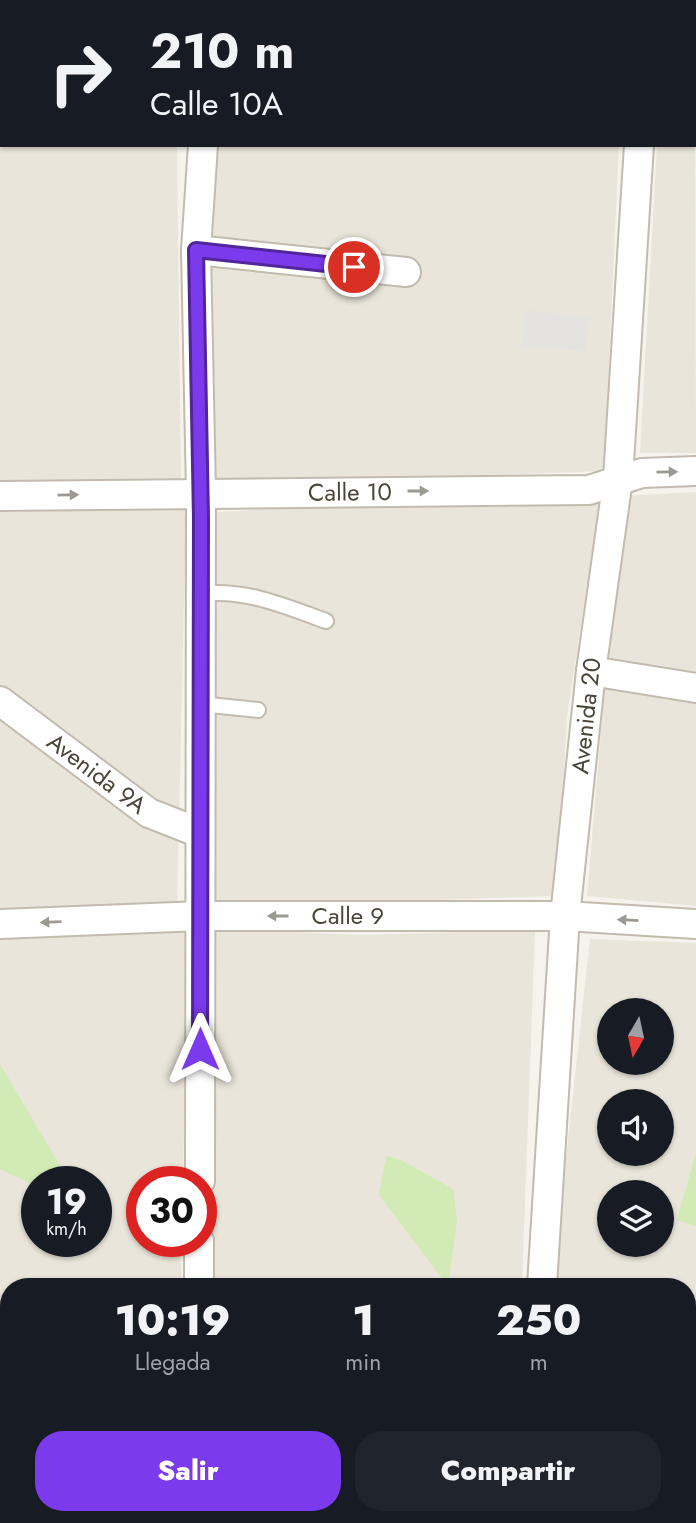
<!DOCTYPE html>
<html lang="es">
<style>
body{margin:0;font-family:Jost,sans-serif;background:#20242c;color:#f1f3f6;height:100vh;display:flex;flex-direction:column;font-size:26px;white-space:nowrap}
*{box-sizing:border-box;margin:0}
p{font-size:23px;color:#9ea1a6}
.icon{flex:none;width:38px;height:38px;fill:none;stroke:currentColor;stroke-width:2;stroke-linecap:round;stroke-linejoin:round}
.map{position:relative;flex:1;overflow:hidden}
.drawer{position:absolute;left:0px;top:1278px;width:696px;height:247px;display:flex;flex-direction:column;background:#171b24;border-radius:28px 28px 0 0;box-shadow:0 2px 5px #0004}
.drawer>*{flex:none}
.hud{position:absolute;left:0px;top:0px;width:696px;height:147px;box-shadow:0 2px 5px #0004;background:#171b24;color:#f1f3f6;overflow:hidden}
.needle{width:46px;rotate:189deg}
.tools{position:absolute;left:597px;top:998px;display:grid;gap:14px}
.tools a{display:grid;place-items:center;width:77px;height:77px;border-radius:50%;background:#171b24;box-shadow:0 2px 5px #0004;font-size:35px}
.speed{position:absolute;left:21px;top:1166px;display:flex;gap:14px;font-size:35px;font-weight:700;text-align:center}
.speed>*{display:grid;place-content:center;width:91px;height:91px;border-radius:50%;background:#171b24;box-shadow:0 2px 5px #0004;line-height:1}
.speed small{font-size:18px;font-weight:400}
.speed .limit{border:10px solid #d22;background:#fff;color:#111}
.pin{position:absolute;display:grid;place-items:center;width:60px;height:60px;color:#fff;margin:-30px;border:4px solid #fff;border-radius:50%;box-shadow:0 2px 7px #0007}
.me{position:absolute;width:77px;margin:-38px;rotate:0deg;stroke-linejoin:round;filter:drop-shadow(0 0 5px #0008)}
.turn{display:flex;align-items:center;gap:24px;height:147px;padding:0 35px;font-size:32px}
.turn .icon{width:91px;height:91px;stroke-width:2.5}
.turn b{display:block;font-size:49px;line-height:60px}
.eta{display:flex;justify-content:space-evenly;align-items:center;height:119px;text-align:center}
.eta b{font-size:42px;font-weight:800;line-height:49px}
.button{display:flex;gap:14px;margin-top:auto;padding:14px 35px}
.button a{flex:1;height:80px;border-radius:28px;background:#7c3aed;color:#fff;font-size:28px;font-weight:800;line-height:80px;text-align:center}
.button a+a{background:#20242c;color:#f1f3f6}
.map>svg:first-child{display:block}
.residential{fill:#eae5da;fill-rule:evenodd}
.green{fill:#d2eab5}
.parking{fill:#e5e3e0}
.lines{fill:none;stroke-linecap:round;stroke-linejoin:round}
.lane-casing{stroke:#c2bbae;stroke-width:18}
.street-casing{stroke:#c2bbae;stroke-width:32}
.lane{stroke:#fff;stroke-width:14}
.street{stroke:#fff;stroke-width:28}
.oneway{fill:#9c9892}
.route-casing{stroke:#51269a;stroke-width:18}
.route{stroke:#7c3aed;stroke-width:12}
.labels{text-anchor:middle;stroke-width:7;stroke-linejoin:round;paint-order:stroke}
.street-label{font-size:24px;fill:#4b4439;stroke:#fff}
</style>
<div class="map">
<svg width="696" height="1523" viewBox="0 0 696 1523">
<rect width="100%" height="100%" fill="#f6f3ec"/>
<!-- residential -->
<g class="residential">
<rect x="230" y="0" width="392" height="2"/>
<polygon points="695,79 696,453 640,453 657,145 695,145"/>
<polygon points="0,99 2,145 177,145 181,484 0,489"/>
<polygon points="215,145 619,145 604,471 206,485 199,249"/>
<polygon points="601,492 567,717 557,896 207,907 217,512"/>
<polygon points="696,492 696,906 587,896 621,496"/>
<polygon points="186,509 177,913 0,915 0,512"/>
<polygon points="205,928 361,935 535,930 522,1286 207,1286"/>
<path d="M188,931L183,1181H142V1241H180L182,1286H9V1346H0V935ZM37,1181H96V1241H37Z"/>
<path d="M590,939L696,943V1344L688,1342V1286H552ZM609,1010H662V1062H609ZM609,1101H662V1153H609ZM609,1192H662V1244H609Z"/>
<polygon points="9,1372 9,1516 192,1516 192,1523 0,1523 0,1373"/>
<polygon points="212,1516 519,1516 519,1523 213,1523"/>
</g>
<!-- green -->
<g class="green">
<polygon points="0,1064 69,1181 37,1181 37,1186 0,1169"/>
<polygon points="696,1152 696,1226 677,1220"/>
<polygon points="386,1156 401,1160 453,1189 457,1220 448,1286 379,1195"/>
</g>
<!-- parking -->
<polygon class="parking" points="525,310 590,317 585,351 522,347"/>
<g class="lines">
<defs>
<g id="lane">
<path d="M201,594C244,588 287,607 326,621"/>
<polyline points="200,704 258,710"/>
</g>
<g id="street">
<polyline points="643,0 643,2"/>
<polyline points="219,2 219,0"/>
<polyline points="695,72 696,72"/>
<polyline points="0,81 2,81"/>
<polyline points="196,250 406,272"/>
<path id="s1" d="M0,496L589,490L642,473L696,471"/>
<polyline points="591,671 696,688"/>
<path id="s2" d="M0,701L149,813L200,833"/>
<path id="s3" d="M0,924L201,916H565L696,924"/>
<polyline points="200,1181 201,493 196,250 203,145"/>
<polyline points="199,1286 199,1241"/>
<path id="s4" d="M542,1286L565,916L591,671L618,479L639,145"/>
<polyline points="0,1353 9,1353"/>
<polyline points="688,1360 696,1366"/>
<polyline points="539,1516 539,1523"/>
<polyline points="193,1523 193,1516"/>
</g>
</defs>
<!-- lane casing -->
<use href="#lane" class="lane-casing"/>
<!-- street casing -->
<use href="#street" class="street-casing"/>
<!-- lane -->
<use href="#lane" class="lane"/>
<!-- street -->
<use href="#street" class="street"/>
</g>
<!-- one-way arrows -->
<defs><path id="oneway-solid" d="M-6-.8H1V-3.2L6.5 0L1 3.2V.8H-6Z" transform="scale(1.75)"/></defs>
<g class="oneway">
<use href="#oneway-solid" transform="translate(667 472) rotate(-1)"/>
<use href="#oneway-solid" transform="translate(418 491)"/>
<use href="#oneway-solid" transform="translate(68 495) rotate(-1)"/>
<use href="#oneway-solid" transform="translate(278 916) rotate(180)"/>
<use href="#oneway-solid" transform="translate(628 920) rotate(-177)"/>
<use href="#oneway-solid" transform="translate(51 922) rotate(178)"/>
</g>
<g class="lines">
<defs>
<polyline id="route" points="200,1049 201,518 196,250 354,267"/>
</defs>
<!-- route casing -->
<use href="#route" class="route-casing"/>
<!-- route -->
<use href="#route" class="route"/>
</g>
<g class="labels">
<!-- street labels -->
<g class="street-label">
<text dy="8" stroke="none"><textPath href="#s1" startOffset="350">Calle 10</textPath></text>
<text dy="8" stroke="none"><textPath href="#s4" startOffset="572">Avenida 20</textPath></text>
<text dy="8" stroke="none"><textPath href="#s2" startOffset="121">Avenida 9A</textPath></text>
<text dy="8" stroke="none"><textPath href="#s3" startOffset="348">Calle 9</textPath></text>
</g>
</g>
</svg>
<div class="tools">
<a><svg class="needle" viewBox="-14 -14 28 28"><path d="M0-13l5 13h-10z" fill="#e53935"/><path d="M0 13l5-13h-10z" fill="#9ea1a6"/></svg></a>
<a><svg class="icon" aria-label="sound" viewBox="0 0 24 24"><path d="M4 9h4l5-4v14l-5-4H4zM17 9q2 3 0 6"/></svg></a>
<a><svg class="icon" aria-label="layers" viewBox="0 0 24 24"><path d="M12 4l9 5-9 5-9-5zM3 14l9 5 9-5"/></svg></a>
</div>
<div class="speed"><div>19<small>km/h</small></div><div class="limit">30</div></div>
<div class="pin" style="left:354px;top:267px;background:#d93025"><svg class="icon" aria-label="arrive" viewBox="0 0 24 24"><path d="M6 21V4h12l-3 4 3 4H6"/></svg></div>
<svg class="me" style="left:200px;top:1049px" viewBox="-20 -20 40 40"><path d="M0-17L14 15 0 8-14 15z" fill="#7c3aed" stroke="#fff" stroke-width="4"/></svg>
<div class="hud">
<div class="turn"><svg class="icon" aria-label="right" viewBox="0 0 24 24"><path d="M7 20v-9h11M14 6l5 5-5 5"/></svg><div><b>210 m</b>Calle 10A</div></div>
</div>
<section class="drawer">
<div class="eta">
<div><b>10:19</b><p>Llegada</p></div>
<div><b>1</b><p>min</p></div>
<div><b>250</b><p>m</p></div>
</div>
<div class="button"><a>Salir</a><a>Compartir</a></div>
</section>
</div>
